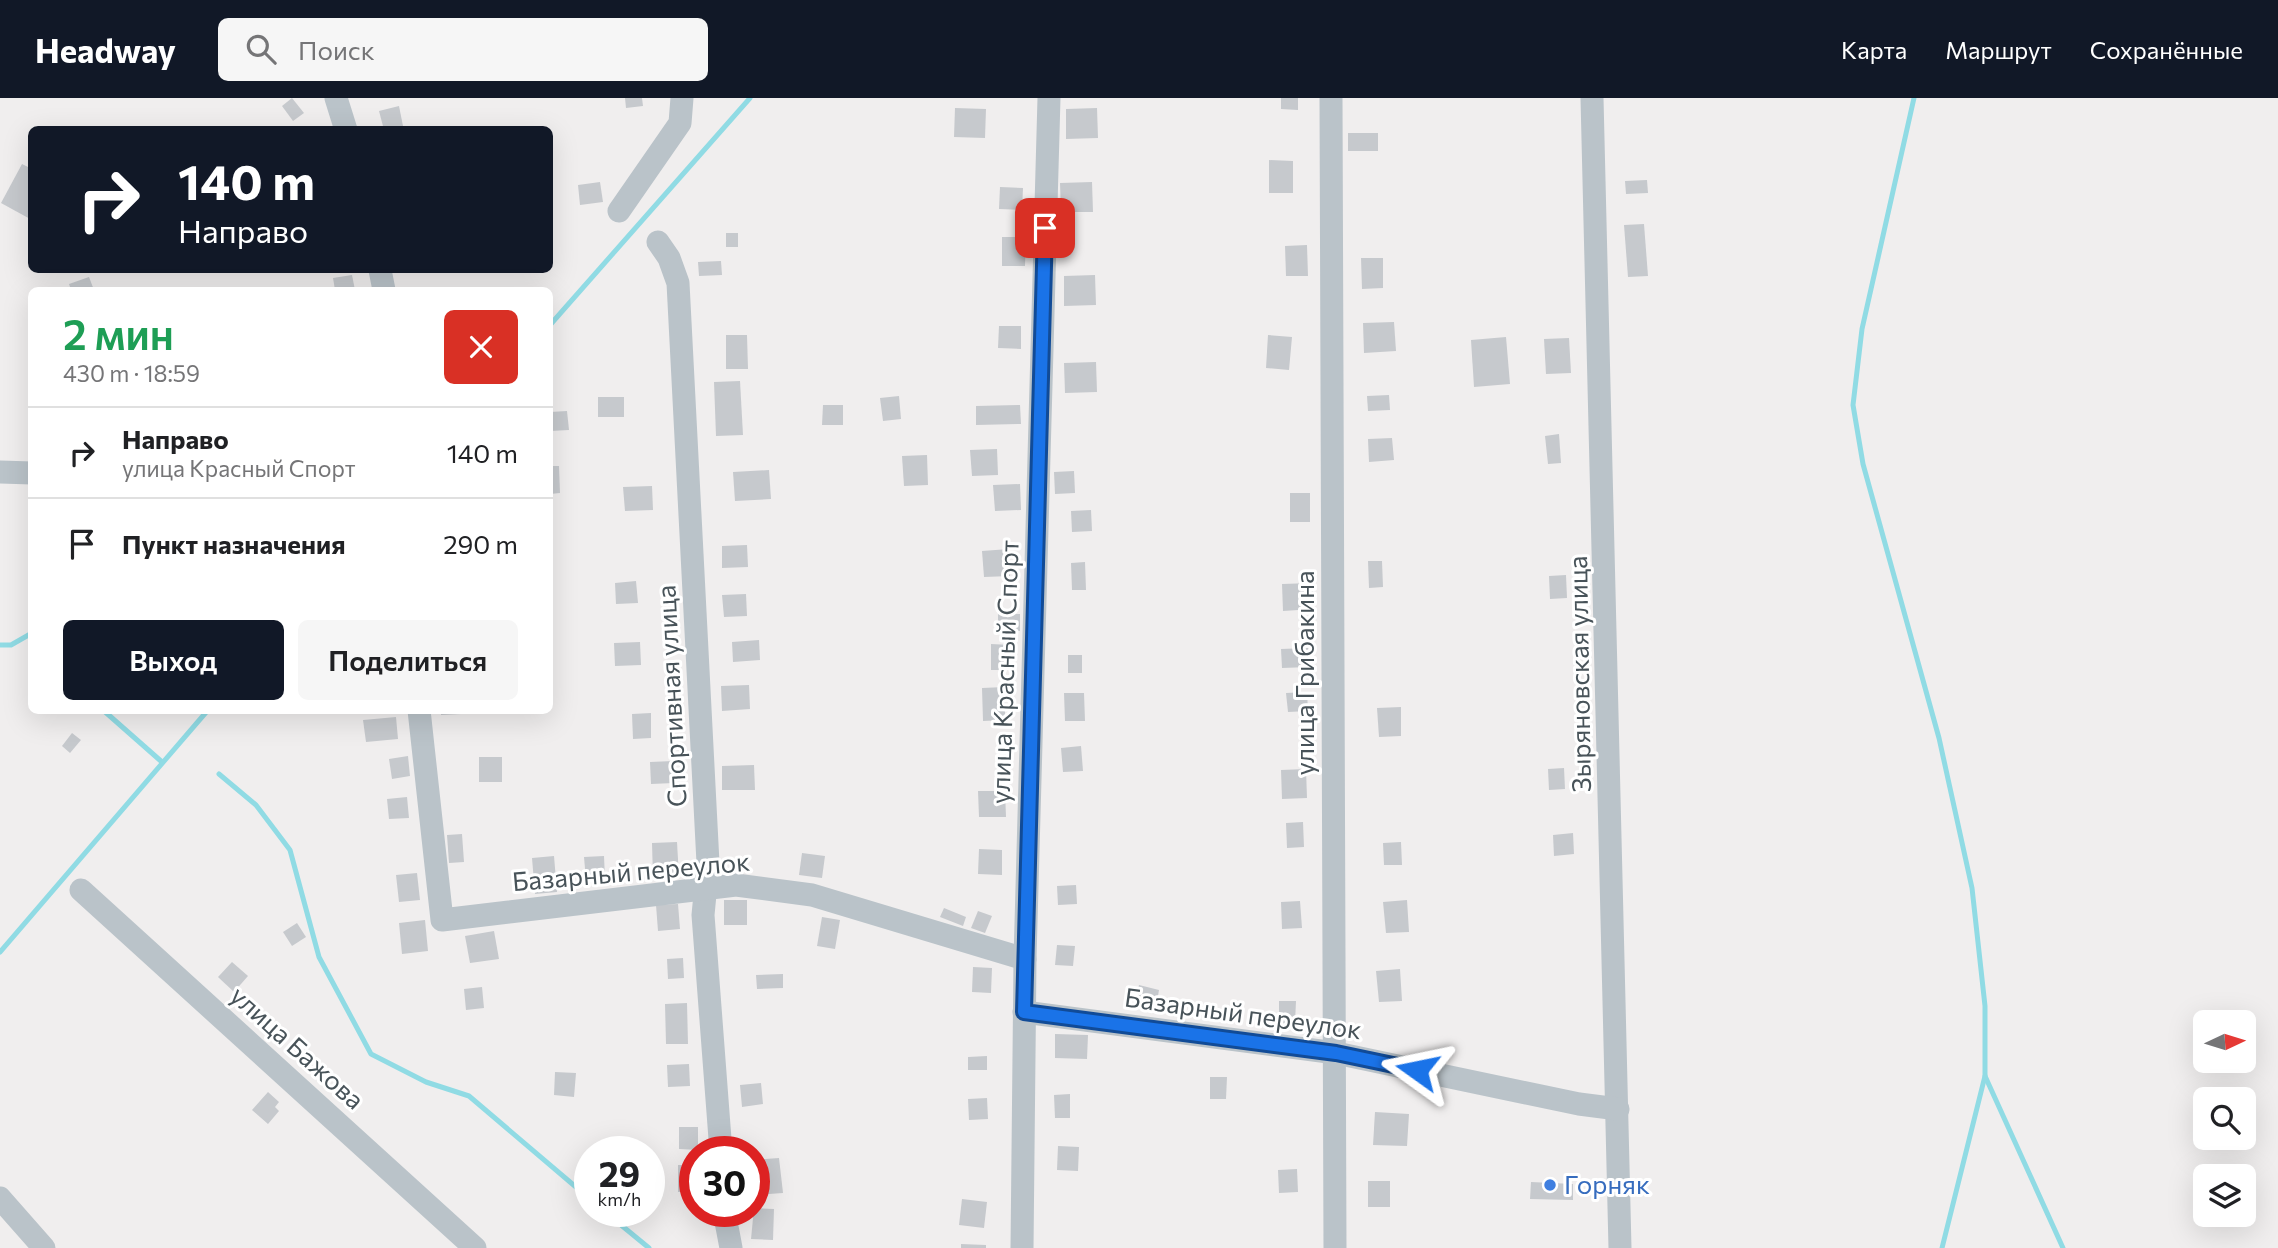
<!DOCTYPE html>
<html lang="ru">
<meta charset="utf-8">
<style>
body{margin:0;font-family:Commissioner,sans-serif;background:#f6f6f6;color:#202124;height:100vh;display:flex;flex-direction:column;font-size:26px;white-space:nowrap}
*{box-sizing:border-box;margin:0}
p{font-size:23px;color:#757577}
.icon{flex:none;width:38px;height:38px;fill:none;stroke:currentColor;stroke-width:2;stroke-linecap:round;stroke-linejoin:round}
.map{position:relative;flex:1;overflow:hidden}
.side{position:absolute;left:28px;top:189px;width:525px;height:427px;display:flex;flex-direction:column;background:#fff;border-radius:10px;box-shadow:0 7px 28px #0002}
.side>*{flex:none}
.hud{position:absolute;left:28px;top:28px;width:525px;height:147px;border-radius:10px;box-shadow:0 7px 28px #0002;background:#111827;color:#fff;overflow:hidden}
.needle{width:46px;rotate:86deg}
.tools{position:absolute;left:2193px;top:912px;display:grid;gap:14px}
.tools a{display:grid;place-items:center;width:63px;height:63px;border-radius:10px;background:#fff;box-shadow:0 7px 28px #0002;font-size:35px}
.speed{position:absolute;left:574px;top:1038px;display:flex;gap:14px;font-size:35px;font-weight:700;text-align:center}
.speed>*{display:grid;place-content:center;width:91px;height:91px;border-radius:50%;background:#fff;box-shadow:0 7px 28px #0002;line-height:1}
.speed small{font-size:18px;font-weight:400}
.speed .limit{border:10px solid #d22;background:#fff;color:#111}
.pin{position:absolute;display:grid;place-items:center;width:60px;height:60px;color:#fff;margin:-30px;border-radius:14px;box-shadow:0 4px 10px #0006}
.me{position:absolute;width:77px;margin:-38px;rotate:282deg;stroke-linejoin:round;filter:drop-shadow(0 0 5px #0008)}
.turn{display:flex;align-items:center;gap:24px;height:147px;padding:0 35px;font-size:32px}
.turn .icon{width:91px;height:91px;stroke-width:2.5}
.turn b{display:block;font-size:49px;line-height:60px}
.round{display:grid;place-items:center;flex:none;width:74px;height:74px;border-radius:10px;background:#f6f6f6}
.summary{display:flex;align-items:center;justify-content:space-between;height:119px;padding:0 35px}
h1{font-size:42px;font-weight:600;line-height:52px;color:#1e9e55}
.action{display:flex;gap:14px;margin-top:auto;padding:14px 35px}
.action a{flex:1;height:80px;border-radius:10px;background:#111827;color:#fff;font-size:28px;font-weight:600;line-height:80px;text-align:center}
.action a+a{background:#f6f6f6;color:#202124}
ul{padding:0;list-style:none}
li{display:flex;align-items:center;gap:21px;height:91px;padding:0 35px;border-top:2px solid #e0e0e0}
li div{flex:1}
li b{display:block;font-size:26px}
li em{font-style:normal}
header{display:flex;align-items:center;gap:42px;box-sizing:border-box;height:98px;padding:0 35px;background:#111827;color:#fff}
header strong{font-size:33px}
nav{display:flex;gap:38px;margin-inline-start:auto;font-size:24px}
.search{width:490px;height:63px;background:#f6f6f6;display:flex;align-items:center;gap:18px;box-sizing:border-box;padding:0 24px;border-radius:10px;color:#757577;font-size:26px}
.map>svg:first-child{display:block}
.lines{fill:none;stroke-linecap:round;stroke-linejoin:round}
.stream{stroke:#90dbe4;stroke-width:5}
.building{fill:#c6c9cd}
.minor{stroke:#bac3c9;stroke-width:23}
.route-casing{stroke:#114b97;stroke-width:18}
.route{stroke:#1a73e8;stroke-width:12}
.shop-dot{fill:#3f7fe0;stroke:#fff;stroke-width:2.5}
.labels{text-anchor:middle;stroke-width:6;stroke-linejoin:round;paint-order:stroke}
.street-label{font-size:26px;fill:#485359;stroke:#fff}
.shop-label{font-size:26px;fill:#366cbe;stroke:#fff;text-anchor:start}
</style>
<header>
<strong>Headway</strong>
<div class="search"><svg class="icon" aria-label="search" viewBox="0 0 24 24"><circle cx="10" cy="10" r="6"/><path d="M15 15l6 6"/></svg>Поиск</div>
<nav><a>Карта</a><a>Маршрут</a><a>Сохранённые</a></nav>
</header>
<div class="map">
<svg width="2278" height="1150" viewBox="0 0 2278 1150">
<rect width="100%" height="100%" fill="#f0eeee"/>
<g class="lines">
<!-- stream -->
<g class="stream">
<polyline points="1914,0 1862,231 1853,307 1863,366 1939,640 1972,790 1985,908 1985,978 2063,1150"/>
<polyline points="550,227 750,0"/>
<polyline points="0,547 11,547 32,535"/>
<polyline points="103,612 162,664"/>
<polyline points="219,676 256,707 290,752 319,859 371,956 426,984 469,998 590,1101"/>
<polyline points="0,854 208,612"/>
<polyline points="604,1113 649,1150"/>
<polyline points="1942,1150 1985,978"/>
</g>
</g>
<!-- building -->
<g class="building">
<polygon points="292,0 304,15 293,23 282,8"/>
<polygon points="625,0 642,0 643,8 626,10"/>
<polygon points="1281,0 1298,0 1298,12 1281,11"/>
<polygon points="399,8 403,28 384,32 379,13"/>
<polygon points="955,10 986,11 985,40 954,39"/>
<polygon points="1097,10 1098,40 1066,41 1066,11"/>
<rect x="1348" y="35" width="30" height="18"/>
<polygon points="1269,62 1293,63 1293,95 1269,95"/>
<polygon points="22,66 32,71 32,122 1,105"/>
<polygon points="1647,82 1648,95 1626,96 1625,83"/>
<polygon points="600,84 603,104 580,107 578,87"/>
<polygon points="1092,84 1093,114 1061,114 1060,85"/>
<polygon points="1000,89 1023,90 1022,112 999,111"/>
<polygon points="1644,126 1648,178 1628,179 1624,127"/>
<rect x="726" y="135" width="12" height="14"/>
<polygon points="1002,139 1026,139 1025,168 1002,168"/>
<polygon points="1307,147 1308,178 1286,178 1285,148"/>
<polygon points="1361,160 1383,160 1383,190 1362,191"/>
<polygon points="721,163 722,177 699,178 698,164"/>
<polygon points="352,177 355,192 335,192 333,180"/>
<polygon points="1095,177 1096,207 1064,208 1064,178"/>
<polygon points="89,179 94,192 71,192 69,186"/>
<polygon points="1394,224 1396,253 1364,255 1363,225"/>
<polygon points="999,228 1021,228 1021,251 998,250"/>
<polygon points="726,237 747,237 748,271 726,271"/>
<polygon points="1268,237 1292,239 1289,272 1266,270"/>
<polygon points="1506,239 1510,286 1474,289 1471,242"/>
<polygon points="1569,240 1571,275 1546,276 1544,241"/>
<polygon points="1096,264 1097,294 1065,295 1064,265"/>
<polygon points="740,283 743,337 716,338 714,284"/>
<polygon points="1389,297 1390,312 1368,313 1367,298"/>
<polygon points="899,298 901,321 883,323 880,300"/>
<rect x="598" y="299" width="26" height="20"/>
<polygon points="823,307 843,307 843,327 822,327"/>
<polygon points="1020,307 1021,326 976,327 976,308"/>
<polygon points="567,313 569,332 550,333 550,314"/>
<polygon points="1559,336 1561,365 1548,366 1545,338"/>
<polygon points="1392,340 1394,362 1369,364 1368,341"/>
<polygon points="997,351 998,377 972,378 970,352"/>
<polygon points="927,357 928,387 904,388 902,358"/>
<polygon points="550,368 559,368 560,395 550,396"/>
<polygon points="769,372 771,401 735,403 733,374"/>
<polygon points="1074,373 1075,395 1055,396 1054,374"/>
<polygon points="1020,386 1021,412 995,413 993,387"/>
<polygon points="652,388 653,412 625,413 623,389"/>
<rect x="1290" y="395" width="20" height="29"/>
<polygon points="1091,412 1092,433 1072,434 1071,413"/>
<polygon points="747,447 748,469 722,470 722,448"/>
<polygon points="1009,451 1010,478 984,479 982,453"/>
<polygon points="1368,463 1382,463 1383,489 1369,490"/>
<polygon points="1085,464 1086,492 1072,492 1071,465"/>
<polygon points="1566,477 1567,500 1550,501 1549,478"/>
<polygon points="636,483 638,505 616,506 615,485"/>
<polygon points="1312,485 1314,511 1283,513 1282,486"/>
<polygon points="746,496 747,518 724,519 722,497"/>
<rect x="998" y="516" width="22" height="17"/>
<polygon points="759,542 760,562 733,564 732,544"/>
<polygon points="640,544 641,567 615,568 614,545"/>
<polygon points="991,546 1011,547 1010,572 991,572"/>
<polygon points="1308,550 1309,569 1282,570 1281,551"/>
<rect x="1068" y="557" width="14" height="18"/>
<polygon points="749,587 750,611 722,613 721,588"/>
<polygon points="1005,589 1005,622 983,623 982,590"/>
<polygon points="1307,594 1308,613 1288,614 1286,595"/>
<polygon points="1064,595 1084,595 1085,623 1065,623"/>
<polygon points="1401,609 1401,638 1379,639 1377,610"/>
<polygon points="441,612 461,612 461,616 441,617"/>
<polygon points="651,615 651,640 633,641 632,616"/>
<polygon points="396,619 398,641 366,644 363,622"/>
<polygon points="72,635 81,642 70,655 62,648"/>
<polygon points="1081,648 1083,673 1063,674 1061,650"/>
<polygon points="408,658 410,678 392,681 389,661"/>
<rect x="479" y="659" width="23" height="25"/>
<polygon points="673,663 674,685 651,686 650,664"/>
<polygon points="754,667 755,692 722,692 722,668"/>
<polygon points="1564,670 1565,691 1549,692 1548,671"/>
<polygon points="1306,671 1307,700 1282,701 1281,672"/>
<polygon points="978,693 1005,693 1006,719 979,719"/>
<polygon points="407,699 409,720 389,721 387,701"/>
<polygon points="1303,724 1304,749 1287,750 1286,725"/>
<polygon points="1573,735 1574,756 1554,758 1553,737"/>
<polygon points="462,736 464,764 449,765 447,737"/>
<polygon points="677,744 679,779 653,780 652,745"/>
<polygon points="1401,744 1402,767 1384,767 1383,745"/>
<polygon points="979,751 1002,752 1002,777 978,776"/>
<polygon points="802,755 825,758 822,780 799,777"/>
<polygon points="554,758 557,794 535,796 532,760"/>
<polygon points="604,758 605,781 586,782 584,759"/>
<polygon points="417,775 420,802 399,804 396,777"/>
<polygon points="1076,787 1077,806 1058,807 1057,788"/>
<rect x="724" y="802" width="23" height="25"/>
<polygon points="1407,802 1409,834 1386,835 1383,804"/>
<polygon points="1300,803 1302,830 1282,831 1281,804"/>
<polygon points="678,806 680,831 658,833 656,807"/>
<polygon points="944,810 966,819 963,828 940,819"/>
<polygon points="978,813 992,818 985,835 971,830"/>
<polygon points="822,819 840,822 835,851 817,848"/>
<polygon points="425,822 428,853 402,856 399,825"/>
<polygon points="297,825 306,839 292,848 283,834"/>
<polygon points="494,833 499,861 470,865 465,838"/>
<polygon points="1057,847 1075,848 1073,868 1055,867"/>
<polygon points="683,860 684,880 668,881 667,861"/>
<polygon points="232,864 248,878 234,894 218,879"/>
<polygon points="973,869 992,870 991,895 972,894"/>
<polygon points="1400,871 1402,903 1379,904 1376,873"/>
<polygon points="783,876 783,890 757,891 756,877"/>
<polygon points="1139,887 1159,892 1156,909 1135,905"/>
<polygon points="482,889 484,910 466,912 464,891"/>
<polygon points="1279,903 1296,903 1295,925 1279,925"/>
<polygon points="687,905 688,946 666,946 665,906"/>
<polygon points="1055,936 1088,937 1087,961 1055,960"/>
<polygon points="987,958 987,972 968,972 968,959"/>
<polygon points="689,966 690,988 668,989 667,967"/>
<polygon points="555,974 576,975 574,999 554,997"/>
<polygon points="1210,979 1227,979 1226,1001 1210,1001"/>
<polygon points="761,985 763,1006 742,1009 740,987"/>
<polygon points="268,994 279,1004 275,1009 279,1013 268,1026 252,1012"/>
<polygon points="1070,996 1070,1020 1055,1020 1054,997"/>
<polygon points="987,1000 988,1021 969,1022 968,1001"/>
<polygon points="1375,1014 1409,1016 1407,1048 1373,1047"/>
<polygon points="679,1029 698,1029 698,1052 679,1051"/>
<polygon points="1058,1048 1079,1049 1078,1073 1057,1072"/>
<polygon points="779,1060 783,1095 754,1097 754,1062"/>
<rect x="678" y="1067" width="17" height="27"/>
<polygon points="1297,1071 1298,1094 1279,1095 1278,1072"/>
<rect x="1368" y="1083" width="22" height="26"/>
<polygon points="1531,1084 1573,1086 1573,1102 1530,1101"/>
<polygon points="962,1101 987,1104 984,1130 959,1127"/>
<polygon points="754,1110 774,1111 773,1142 751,1141"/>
<polygon points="961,1146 986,1147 986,1150 961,1150"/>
</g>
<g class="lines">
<!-- minor -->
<g class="minor">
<polyline points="336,0 346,32"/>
<polyline points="1331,0 1335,1150"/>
<polyline points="1592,0 1620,1150"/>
<polyline points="619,113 680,25 682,0"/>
<polyline points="658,144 669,160 678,185 708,765 703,817 721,1054"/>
<polyline points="380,172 384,192"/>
<polyline points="0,374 32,375"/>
<polyline points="419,612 442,822 736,787 812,797 1025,861"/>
<polyline points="81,792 475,1150"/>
<polyline points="1024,914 1336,955 1579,1006 1618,1011"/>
<polyline points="0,1100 44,1150"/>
<polyline points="724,1113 731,1150"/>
<polyline points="1022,1150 1025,861 1049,0"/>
</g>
</g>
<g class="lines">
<defs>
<polyline id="route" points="1045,130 1024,914 1336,955 1417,972"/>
</defs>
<!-- route casing -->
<use href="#route" class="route-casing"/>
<!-- route -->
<use href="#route" class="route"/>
</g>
<!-- markers -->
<circle class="shop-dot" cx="1550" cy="1087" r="7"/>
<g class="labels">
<!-- street labels -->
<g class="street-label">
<text transform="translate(1005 574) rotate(-88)" y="9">улица Красный Спорт</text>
<text transform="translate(1305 575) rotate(-90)" y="9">улица Грибакина</text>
<text transform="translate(1580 576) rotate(-91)" y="9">Зыряновская улица</text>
<text transform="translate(672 598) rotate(-93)" y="9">Спортивная улица</text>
<text transform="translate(631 774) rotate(-5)" y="9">Базарный переулок</text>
<text transform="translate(1243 916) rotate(8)" y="9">Базарный переулок</text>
<text transform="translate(297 950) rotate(42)" y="9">улица Бажова</text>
</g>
<!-- shop labels -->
<g class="shop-label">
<text x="1564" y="1096">Горняк</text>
</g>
</g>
</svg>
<div class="tools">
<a><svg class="needle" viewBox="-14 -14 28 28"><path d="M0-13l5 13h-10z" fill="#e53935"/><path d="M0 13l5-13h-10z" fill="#757577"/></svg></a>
<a><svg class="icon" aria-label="search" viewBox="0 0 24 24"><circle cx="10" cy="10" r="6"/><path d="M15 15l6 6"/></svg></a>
<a><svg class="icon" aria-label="layers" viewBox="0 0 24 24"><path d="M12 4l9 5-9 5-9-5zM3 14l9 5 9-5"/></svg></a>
</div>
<div class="speed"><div>29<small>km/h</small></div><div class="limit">30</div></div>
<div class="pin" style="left:1045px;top:130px;background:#d93025"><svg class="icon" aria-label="arrive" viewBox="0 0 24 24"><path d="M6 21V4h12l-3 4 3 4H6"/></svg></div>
<svg class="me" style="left:1417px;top:972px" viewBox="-20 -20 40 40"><path d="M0-17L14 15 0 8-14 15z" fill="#1a73e8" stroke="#fff" stroke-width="4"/></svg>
<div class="hud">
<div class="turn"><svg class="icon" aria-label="right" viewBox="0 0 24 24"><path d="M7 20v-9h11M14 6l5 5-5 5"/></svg><div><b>140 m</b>Направо</div></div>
</div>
<section class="side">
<div class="summary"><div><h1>2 мин</h1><p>430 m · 18:59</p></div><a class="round" style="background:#d93025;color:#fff"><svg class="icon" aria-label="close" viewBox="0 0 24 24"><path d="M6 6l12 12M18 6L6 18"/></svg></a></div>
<ul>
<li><svg class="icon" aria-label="right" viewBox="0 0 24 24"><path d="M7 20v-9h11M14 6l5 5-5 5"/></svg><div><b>Направо</b><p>улица Красный Спорт</p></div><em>140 m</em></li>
<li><svg class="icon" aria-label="arrive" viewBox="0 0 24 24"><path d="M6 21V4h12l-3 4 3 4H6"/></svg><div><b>Пункт назначения</b></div><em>290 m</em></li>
</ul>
<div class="action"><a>Выход</a><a>Поделиться</a></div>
</section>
</div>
